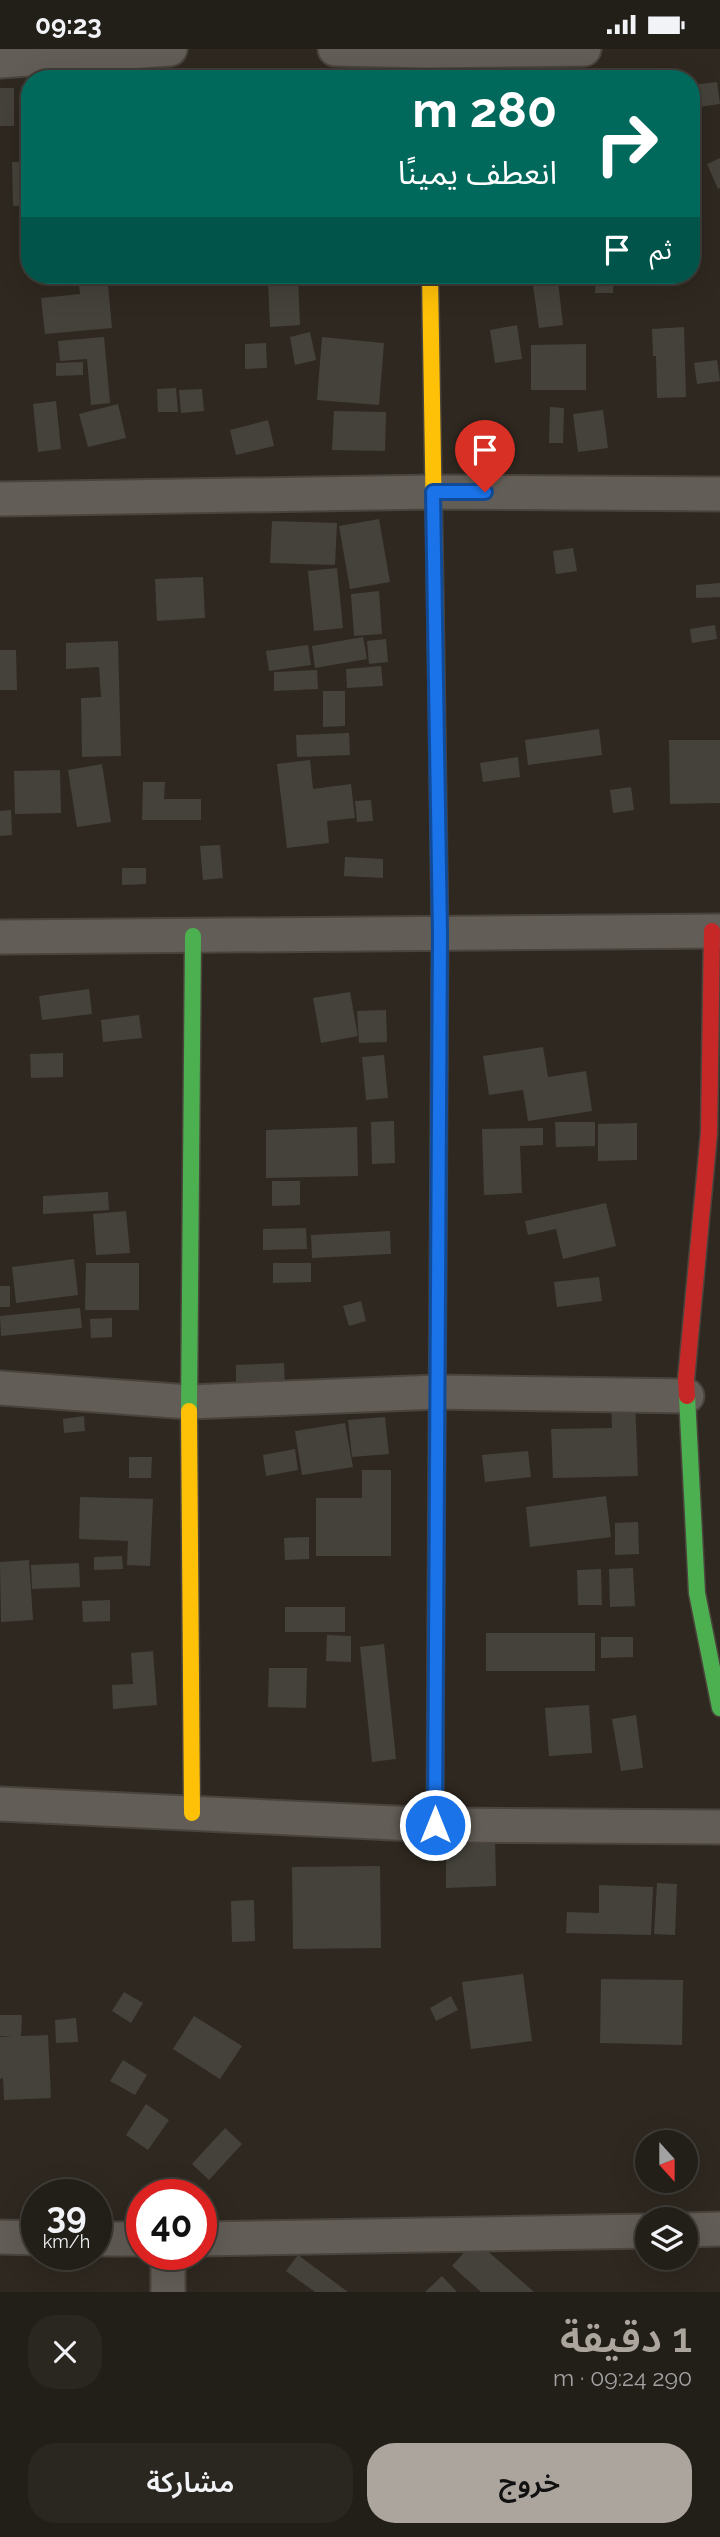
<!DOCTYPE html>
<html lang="ar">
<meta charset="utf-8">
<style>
body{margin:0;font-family:Raleway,"Noto Sans Arabic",sans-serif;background:#2a2721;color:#f1f3f6;direction:rtl;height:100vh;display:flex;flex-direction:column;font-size:26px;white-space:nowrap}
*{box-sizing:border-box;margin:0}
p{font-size:23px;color:#a2a2a2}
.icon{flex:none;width:38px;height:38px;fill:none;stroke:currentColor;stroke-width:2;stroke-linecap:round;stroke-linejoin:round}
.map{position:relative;height:2243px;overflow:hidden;direction:ltr}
.panel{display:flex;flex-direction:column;background:#221e18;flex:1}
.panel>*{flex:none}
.banner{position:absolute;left:21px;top:21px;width:679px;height:214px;border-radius:28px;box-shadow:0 7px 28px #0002,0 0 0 2px #3f3c37;direction:rtl;background:#00695c;color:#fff;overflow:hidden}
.needle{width:46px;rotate:159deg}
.tools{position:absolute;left:635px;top:2081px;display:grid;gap:14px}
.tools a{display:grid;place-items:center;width:63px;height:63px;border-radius:50%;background:#221e18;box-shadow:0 7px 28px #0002,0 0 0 2px #3f3c37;font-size:35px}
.speed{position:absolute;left:21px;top:2130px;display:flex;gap:14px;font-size:35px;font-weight:700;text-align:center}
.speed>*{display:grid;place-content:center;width:91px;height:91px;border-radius:50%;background:#221e18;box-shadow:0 7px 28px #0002,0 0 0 2px #3f3c37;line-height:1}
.speed small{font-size:18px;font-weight:400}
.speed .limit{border:10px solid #d22;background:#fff;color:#111}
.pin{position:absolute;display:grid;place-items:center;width:60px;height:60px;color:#fff;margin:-72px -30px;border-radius:50% 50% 50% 0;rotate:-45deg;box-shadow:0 0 7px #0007}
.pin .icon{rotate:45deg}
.me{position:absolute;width:77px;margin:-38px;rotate:0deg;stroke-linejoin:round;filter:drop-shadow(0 0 5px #0008)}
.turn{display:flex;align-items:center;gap:24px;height:147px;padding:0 28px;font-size:32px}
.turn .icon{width:91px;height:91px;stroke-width:2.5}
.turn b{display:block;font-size:49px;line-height:60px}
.then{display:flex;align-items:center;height:66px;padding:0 28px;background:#0003;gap:14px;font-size:26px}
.round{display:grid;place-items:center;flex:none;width:74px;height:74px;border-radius:28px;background:#2a2721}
.headline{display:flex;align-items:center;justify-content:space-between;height:119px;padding:0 28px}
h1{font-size:42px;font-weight:600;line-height:52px;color:#aca59d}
.action{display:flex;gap:14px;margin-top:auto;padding:14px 28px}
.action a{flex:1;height:80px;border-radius:28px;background:#aca59d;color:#111;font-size:28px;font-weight:600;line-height:80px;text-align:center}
.action a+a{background:#2a2721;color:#f1f3f6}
.status{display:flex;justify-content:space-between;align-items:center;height:49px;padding:0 35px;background:#221e18;direction:ltr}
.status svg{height:19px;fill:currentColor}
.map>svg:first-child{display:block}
.building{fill:#45423b}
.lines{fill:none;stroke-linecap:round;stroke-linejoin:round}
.street-casing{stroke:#4a443d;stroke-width:37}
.fast-casing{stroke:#4a443d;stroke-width:19}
.slow-casing{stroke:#4a443d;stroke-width:19}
.jam-casing{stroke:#4a443d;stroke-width:19}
.street{stroke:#625d56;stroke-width:33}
.fast{stroke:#4caf50;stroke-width:16}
.slow{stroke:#ffc107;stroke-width:16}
.jam{stroke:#c62828;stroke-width:16}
.route-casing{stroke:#114b97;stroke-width:18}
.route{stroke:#1a73e8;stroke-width:12}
</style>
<div class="status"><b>09:23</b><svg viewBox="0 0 49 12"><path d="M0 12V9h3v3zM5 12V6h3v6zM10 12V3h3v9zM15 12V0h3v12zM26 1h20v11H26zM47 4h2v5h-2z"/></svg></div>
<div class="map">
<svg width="720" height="2243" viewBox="0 0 720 2243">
<rect width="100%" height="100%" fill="#2e2820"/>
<!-- building -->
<g class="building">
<polygon points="717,33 720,55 691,59 691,36"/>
<rect x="0" y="39" width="14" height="38"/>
<polygon points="720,109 720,139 718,140 707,115"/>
<polygon points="12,113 30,113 30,156 13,157"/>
<polygon points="78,226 107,226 112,279 45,285 41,249 80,245"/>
<polygon points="596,226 614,226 613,244 595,244"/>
<polygon points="298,230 300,276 270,278 268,231"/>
<polygon points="558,233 563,276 539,279 533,236"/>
<polygon points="517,276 522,310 495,314 490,281"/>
<polygon points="684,278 686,348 657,349 656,307 653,307 652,280"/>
<polygon points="310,283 316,311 295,316 290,288"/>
<polygon points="104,288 110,354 91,356 87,310 60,312 58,292"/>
<polygon points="322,288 384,294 379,356 317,351"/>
<polygon points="266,294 267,319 245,320 245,295"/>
<polygon points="586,295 586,341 531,341 531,296"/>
<polygon points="717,311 720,332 697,335 694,314"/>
<polygon points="83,313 83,326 56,327 56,314"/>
<polygon points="176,339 178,363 158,363 157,340"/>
<polygon points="202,340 204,362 181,364 179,341"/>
<polygon points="56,352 61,400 38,403 33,355"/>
<polygon points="118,355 126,389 88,398 79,365"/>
<polygon points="550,358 564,359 563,394 549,394"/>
<polygon points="603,361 608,399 578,403 573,365"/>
<polygon points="334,362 386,363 385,402 332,401"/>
<polygon points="268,371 274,397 236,406 230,381"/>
<polygon points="379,470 390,533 350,540 339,477"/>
<polygon points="272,472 337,474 335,516 270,514"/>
<polygon points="573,499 577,522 556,525 553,502"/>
<polygon points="337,519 343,579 314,582 308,522"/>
<polygon points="203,528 205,569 157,572 155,530"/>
<polygon points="720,534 720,548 696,549 696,536"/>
<polygon points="379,542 382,585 354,587 351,545"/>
<polygon points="715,576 717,590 692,594 690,580"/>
<polygon points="363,588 367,610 315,619 312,597"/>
<polygon points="386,590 388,613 369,615 367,592"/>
<polygon points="118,592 121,707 82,708 81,649 101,648 99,618 66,620 66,594"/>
<polygon points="308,596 311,616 269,622 266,602"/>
<polygon points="0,601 16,601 17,641 0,641"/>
<polygon points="381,617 383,637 347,639 346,620"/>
<polygon points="317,621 318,640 274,642 274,623"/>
<polygon points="323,642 345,642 345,677 323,678"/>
<polygon points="599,680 602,706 528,716 525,691"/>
<polygon points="349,684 350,706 297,708 296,686"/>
<polygon points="669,691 720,691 720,754 670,755"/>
<polygon points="518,708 520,728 483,733 480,714"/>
<polygon points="310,711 313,740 351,735 355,769 327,772 329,794 287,799 277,715"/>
<polygon points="102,715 111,773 77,778 68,721"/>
<polygon points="60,721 61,764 15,765 14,722"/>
<polygon points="143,733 165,733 164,750 201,750 201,771 142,771"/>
<polygon points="631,738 634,761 613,764 610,741"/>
<polygon points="371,751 373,772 357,773 355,752"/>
<polygon points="11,761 12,786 0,787 0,762"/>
<polygon points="220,796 223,829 203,831 200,797"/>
<polygon points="345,808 383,810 383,829 344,827"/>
<polygon points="122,819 146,819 146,835 122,836"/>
<polygon points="89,940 92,965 42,971 39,947"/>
<polygon points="350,943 358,987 321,994 313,949"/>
<polygon points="386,961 387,993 359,994 357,962"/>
<polygon points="139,966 142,989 103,993 101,971"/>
<polygon points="543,998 548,1028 586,1022 592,1062 528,1072 523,1041 489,1046 483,1007"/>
<polygon points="63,1004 63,1028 31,1029 30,1005"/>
<polygon points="384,1006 388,1049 366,1051 362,1008"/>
<polygon points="394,1072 395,1114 372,1115 371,1073"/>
<polygon points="555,1073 595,1073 595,1097 556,1098"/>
<polygon points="637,1074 637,1111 598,1112 598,1075"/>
<polygon points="357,1078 358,1127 266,1129 266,1081"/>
<polygon points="543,1079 543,1096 520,1097 522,1144 484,1146 482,1080"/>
<polygon points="272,1132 300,1132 300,1156 272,1157"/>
<polygon points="108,1143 109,1161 43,1165 43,1147"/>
<polygon points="606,1154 616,1197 563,1210 556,1180 528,1186 525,1172"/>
<polygon points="126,1162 130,1204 96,1206 93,1165"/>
<polygon points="306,1179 307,1200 263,1201 263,1180"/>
<polygon points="390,1182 391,1205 312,1209 311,1186"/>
<polygon points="74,1210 78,1246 16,1254 12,1218"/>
<polygon points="86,1214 139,1214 139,1261 85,1261"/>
<polygon points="273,1214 311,1214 311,1233 273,1234"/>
<polygon points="599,1228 602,1252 557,1258 554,1233"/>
<rect x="0" y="1237" width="10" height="21"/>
<polygon points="361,1252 366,1272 349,1277 343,1257"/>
<polygon points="80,1259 82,1279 1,1287 0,1267"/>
<polygon points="112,1269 112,1288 91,1289 90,1270"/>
<polygon points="284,1314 285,1339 236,1341 236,1316"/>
<polygon points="635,1351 638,1427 553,1429 551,1380 612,1379 611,1352"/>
<polygon points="84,1367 85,1382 64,1384 63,1370"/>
<polygon points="385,1368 389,1405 352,1408 348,1371"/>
<polygon points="345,1374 353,1418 302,1426 295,1382"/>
<polygon points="295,1400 298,1421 266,1427 263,1406"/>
<polygon points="528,1402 531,1428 485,1433 482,1406"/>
<polygon points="129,1408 152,1408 151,1429 129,1429"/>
<polygon points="362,1421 391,1421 391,1507 316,1507 316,1449 362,1449"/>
<polygon points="606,1447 611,1488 530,1498 526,1458"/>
<polygon points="80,1448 153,1450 150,1517 127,1516 128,1492 79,1490"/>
<polygon points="638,1473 639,1505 615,1506 615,1474"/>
<polygon points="309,1488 309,1510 285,1511 284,1489"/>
<polygon points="122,1507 123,1520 94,1521 94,1508"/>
<polygon points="29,1511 33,1571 1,1573 0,1513"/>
<polygon points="79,1514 80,1538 32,1540 31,1516"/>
<polygon points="633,1519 635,1557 610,1558 609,1520"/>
<polygon points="601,1520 602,1556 578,1556 577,1521"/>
<polygon points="110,1551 110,1572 83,1573 82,1552"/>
<rect x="285" y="1558" width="60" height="25"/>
<rect x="486" y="1584" width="109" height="38"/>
<polygon points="327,1586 351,1587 351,1613 326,1612"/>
<polygon points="601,1588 633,1588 633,1608 601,1609"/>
<polygon points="384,1595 396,1710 372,1713 360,1598"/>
<polygon points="153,1602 157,1656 113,1660 112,1636 133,1635 131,1604"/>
<polygon points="269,1619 307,1619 306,1659 268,1658"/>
<polygon points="589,1656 592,1704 549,1707 545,1659"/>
<polygon points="636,1666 643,1719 621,1722 612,1670"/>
<polygon points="495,1786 496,1837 446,1839 446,1788"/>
<polygon points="380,1817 381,1899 293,1900 292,1818"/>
<polygon points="657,1834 677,1835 675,1886 654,1885"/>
<polygon points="599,1836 653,1838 651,1886 566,1884 567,1863 599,1864"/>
<polygon points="254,1851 255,1892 232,1893 231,1852"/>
<polygon points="523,1925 532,1992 471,2000 462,1933"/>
<polygon points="601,1930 683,1931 682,1996 600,1994"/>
<polygon points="124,1943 143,1954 131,1974 112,1962"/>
<polygon points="451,1947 458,1961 436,1972 430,1959"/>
<polygon points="0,1966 22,1966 21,1987 48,1986 51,2049 4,2051 3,2029 0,2030 0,1988 13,1987 0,1987"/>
<polygon points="194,1967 242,1997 220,2030 173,2000"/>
<polygon points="76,1969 78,1993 56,1994 55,1971"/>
<polygon points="123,2011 147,2026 135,2046 110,2032"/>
<polygon points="146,2055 169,2071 148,2101 126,2086"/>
<polygon points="225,2079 242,2095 209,2131 192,2115"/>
<polygon points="475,2191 534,2243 481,2243 452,2217"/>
<polygon points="298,2206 348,2243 315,2243 286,2222"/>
<polygon points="442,2227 457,2243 425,2243"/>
</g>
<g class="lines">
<defs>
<g id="street">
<polyline points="335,0 427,2 584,0"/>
<polyline points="0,12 170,0"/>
<polyline points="0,450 433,443 720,445"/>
<polyline points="0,888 720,882"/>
<polyline points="0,1339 189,1353 437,1343 687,1347"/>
<polyline points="0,1755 435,1776 720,1778"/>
<polyline points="686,2181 720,2180"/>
<polyline points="0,2188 37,2189"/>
<polyline points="96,2190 142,2190"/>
<polyline points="201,2190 648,2182"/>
<polyline points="168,2205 168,2243"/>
</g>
<g id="fast">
<polyline points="436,602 440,885 438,1229"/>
<polyline points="687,1347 697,1544 720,1659"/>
<polyline points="189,1362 193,887"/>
<polyline points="435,1776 436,1551"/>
</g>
<g id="slow">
<polyline points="430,226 436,602"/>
<polyline points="189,1362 192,1764"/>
<polyline points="436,1551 438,1229"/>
</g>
<polyline id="jam" points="687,1347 686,1331 709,1084 712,882"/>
</defs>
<!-- street casing -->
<use href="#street" class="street-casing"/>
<!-- fast casing -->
<use href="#fast" class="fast-casing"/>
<!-- slow casing -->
<use href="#slow" class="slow-casing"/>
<!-- jam casing -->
<use href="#jam" class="jam-casing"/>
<!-- street -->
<use href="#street" class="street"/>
<!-- fast -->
<use href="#fast" class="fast"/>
<!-- slow -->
<use href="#slow" class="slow"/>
<!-- jam -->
<use href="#jam" class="jam"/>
</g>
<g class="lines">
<defs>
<polyline id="route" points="435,1776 440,885 433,443 485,443"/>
</defs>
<!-- route casing -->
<use href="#route" class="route-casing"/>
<!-- route -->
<use href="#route" class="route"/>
</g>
</svg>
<div class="tools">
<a><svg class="needle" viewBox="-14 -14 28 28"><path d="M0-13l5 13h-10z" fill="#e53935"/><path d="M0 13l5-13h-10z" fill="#a2a2a2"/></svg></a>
<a><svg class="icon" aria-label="layers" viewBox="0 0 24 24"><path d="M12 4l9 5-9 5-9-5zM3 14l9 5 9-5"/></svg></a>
</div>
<div class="speed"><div>39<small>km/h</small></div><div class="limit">40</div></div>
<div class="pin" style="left:485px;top:443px;background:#d93025"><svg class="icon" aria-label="arrive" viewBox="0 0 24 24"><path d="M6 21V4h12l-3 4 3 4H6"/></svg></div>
<svg class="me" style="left:435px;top:1776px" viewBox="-20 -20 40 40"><circle r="17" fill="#1a73e8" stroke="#fff" stroke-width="3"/><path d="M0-11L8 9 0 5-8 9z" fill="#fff"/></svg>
<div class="banner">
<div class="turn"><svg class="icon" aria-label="right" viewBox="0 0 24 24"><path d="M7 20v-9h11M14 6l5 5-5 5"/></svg><div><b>280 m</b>انعطف يمينًا</div></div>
<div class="then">ثم<svg class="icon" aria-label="arrive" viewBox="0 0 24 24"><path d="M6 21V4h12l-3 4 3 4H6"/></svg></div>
</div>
</div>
<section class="panel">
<div class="headline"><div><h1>1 دقيقة</h1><p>290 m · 09:24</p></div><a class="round"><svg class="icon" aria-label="close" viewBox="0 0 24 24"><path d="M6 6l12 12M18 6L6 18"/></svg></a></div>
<div class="action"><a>خروج</a><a>مشاركة</a></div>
</section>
